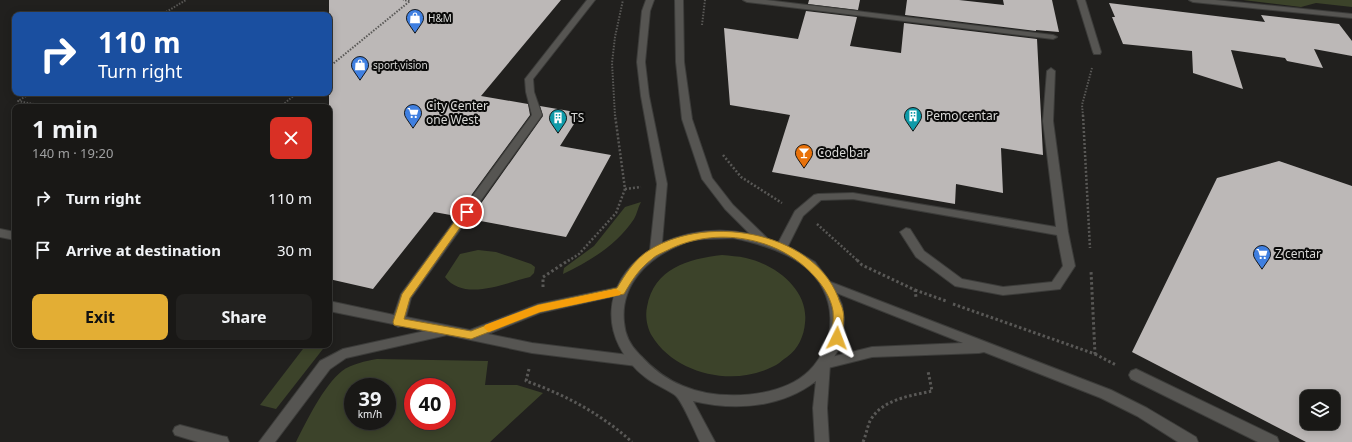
<!DOCTYPE html>
<meta charset="utf-8">
<style>
body{margin:0;font-family:"Noto Sans",sans-serif;background:#22211f;color:#f1f3f6;height:100vh;display:flex;flex-direction:column;font-size:15px;white-space:nowrap}
*{box-sizing:border-box;margin:0}
p{font-size:13px;color:#9fa0a1}
.icon{flex:none;width:22px;height:22px;fill:none;stroke:currentColor;stroke-width:2;stroke-linecap:round;stroke-linejoin:round}
.map{position:relative;flex:1;overflow:hidden}
.side{position:absolute;left:12px;top:104px;width:320px;height:244px;display:flex;flex-direction:column;background:#191816;border-radius:8px;box-shadow:0 2px 10px #0003,0 0 0 1px #373735}
.side>*{flex:none}
.banner{position:absolute;left:12px;top:12px;width:320px;height:84px;border-radius:8px;box-shadow:0 2px 10px #0003,0 0 0 1px #373735;background:#1a4fa0;color:#fff;overflow:hidden}
.buttons{position:absolute;left:1300px;top:390px;display:grid;gap:8px}
.buttons a{display:grid;place-items:center;width:40px;height:40px;border-radius:8px;background:#191816;box-shadow:0 2px 10px #0003,0 0 0 1px #373735;font-size:20px}
.speed{position:absolute;left:344px;top:378px;display:flex;gap:8px;font-size:20px;font-weight:700;text-align:center}
.speed>*{display:grid;place-content:center;width:52px;height:52px;border-radius:50%;background:#191816;box-shadow:0 2px 10px #0003,0 0 0 1px #373735;line-height:1}
.speed small{font-size:10px;font-weight:400}
.speed .limit{border:6px solid #d22;background:#fff;color:#111}
.pin{position:absolute;display:grid;place-items:center;width:34px;height:34px;color:#fff;margin:-17px;border:2px solid #fff;border-radius:50%;box-shadow:0 1px 4px #0007}
.me{position:absolute;width:44px;margin:-22px;rotate:3deg;stroke-linejoin:round;filter:drop-shadow(0 0 3px #0008)}
.turn{display:flex;align-items:center;gap:14px;height:84px;padding:0 20px;font-size:18px}
.turn .icon{width:52px;height:52px;stroke-width:2.5}
.turn b{display:block;font-size:28px;line-height:34px}
.round{display:grid;place-items:center;flex:none;width:42px;height:42px;border-radius:8px;background:#22211f}
.head{display:flex;align-items:center;justify-content:space-between;height:68px;padding:0 20px}
h1{font-size:24px;font-weight:700;line-height:30px}
.primary-button{display:flex;gap:8px;margin-top:auto;padding:8px 20px}
.primary-button a{flex:1;height:46px;border-radius:8px;background:#e3ae34;color:#111;font-size:16px;font-weight:700;line-height:46px;text-align:center}
.primary-button a+a{background:#22211f;color:#f1f3f6}
ul{padding:0;list-style:none}
li{display:flex;align-items:center;gap:12px;height:52px;padding:0 20px}
li div{flex:1}
li b{display:block;font-size:15px}
li em{font-style:normal}
.map>svg:first-child{display:block}
.green{fill:#3c432a;fill-rule:evenodd}
.building{fill:#bcb8b7;fill-rule:evenodd}
.lines{fill:none;stroke-linecap:round;stroke-linejoin:round}
.service-casing{stroke:#3c3c3a;stroke-width:2}
.pedestrian-casing{stroke:#3c3c3a;stroke-width:2}
.minor-casing{stroke:#3c3c3a;stroke-width:2}
.tertiary-casing{stroke:#3c3c3a;stroke-width:2}
.path-far2{stroke:#595856;stroke-width:2;stroke-dasharray:1.5 1.5;stroke-linecap:butt}
.path-far1{stroke:#595856;stroke-width:2.5;stroke-dasharray:2 2;stroke-linecap:butt}
.path{stroke:#595856;stroke-width:3;stroke-dasharray:2.5 2.5;stroke-linecap:butt}
.service{fill:#565552;fill-rule:evenodd}
.pedestrian{fill:#565552;fill-rule:evenodd}
.minor{fill:#565552;fill-rule:evenodd}
.tertiary{fill:#565552;fill-rule:evenodd}
.route{fill:#e3ae34;stroke:#947122}
.slow{fill:#f59e0b}
.labels{text-anchor:middle;stroke-width:4;stroke-linejoin:round;paint-order:stroke}
.far-poi-label{font-size:10px;fill:#d9d9d7;stroke:#0a0a09;text-anchor:start}
.poi-label{font-size:12px;fill:#d9d9d7;stroke:#0a0a09;text-anchor:start}
</style>
<div class="map">
<svg width="1352" height="442" viewBox="0 0 1352 442">
<rect width="100%" height="100%" fill="#21201e"/>
<!-- green -->
<g class="green">
<polygon points="1243,0 1352,0 1352,7 1316,3 1301,7"/>
<path d="M641,202C638,207 637,214 634,219C617,245 590,261 563,274L564,268L594,246L625,207Z"/>
<path d="M478,250L496,252L531,264L535,267L534,273L530,277C505,283 464,302 445,277L460,254Z"/>
<path d="M722,255C730,256 738,256 746,258C776,265 809,290 805,323C804,336 798,349 787,357C782,360 778,365 772,367C733,387 675,374 652,336C647,328 645,316 647,307C654,268 688,259 722,255Z"/>
<polygon points="306,345 326,345 276,409 260,405"/>
<path d="M377,359L488,361L485,385H517L543,393L490,442H296C306,422 324,385 342,371C351,364 366,361 377,359ZM353,387H387V421H353ZM413,387H447V421H413Z"/>
</g>
<!-- building -->
<g class="building">
<polygon points="329,0 561,0 481,96 528,104 530,115 456,216 434,212 373,289 329,279"/>
<polygon points="809,0 860,0 858,10 808,4"/>
<polygon points="907,0 959,0 1004,5 1003,0 1052,0 1059,32 1036,30 1036,31 905,15"/>
<polygon points="1109,3 1265,22 1261,15 1339,24 1352,41 1352,56 1314,49 1323,68 1287,61 1285,58 1231,50 1243,89 1193,73 1192,51 1123,44 1112,17 1115,17"/>
<polygon points="806,11 857,17 850,46 901,53 904,23 1037,39 1043,155 1001,148 1003,193 956,184 955,204 772,172 790,115 730,105 724,28 798,39"/>
<polygon points="540,106 581,113 560,146 611,155 566,237 470,219 543,116"/>
<path d="M1279,161L1352,186V442H1306L1132,352L1217,178ZM1307,397H1333V423H1307Z"/>
</g>
<g class="lines">
<defs>
<g id="service">
<polygon points="587,0 595,0 533,79 534,92 542,115 411,298 406,317 470,330 538,304 620,287 624,288 626,291 624,294 540,313 488,334 532,343 637,356 642,357 644,361 642,365 637,366 532,353 447,335 346,358 330,369 275,442 259,442 320,361 343,349 425,331 401,326 398,327 393,324 329,311 329,301 394,315 401,294 532,115 526,92 525,79"/>
<polygon points="743,0 766,0 1053,35 1057,37 1053,39 747,2"/>
<polygon points="1077,0 1085,0 1101,52 1100,54 1094,54 1093,52"/>
<polygon points="1051,68 1055,71 1053,121 1068,232 1075,266 1060,289 1003,295 955,286 916,257 900,232 906,228 910,229 924,251 962,279 1003,287 1052,282 1063,266 1057,235 853,199 821,200 803,216 786,250 778,250 776,247 795,211 814,195 818,194 853,193 1056,227 1043,121 1047,71"/>
<polygon points="0,229 15,232 15,240 0,237"/>
<polygon points="828,281 1111,390 1147,408 1196,437 1198,442 1178,442 1137,416 1101,398 984,352 979,353 872,357 824,369 819,368 817,364 819,360 872,347 963,343 824,288 822,285 824,282"/>
<polygon points="180,425 222,436 227,437 229,442 198,442 175,435 173,431 175,427"/>
</g>
<polygon id="pedestrian" points="1136,369 1277,437 1279,442 1258,442 1131,379 1129,375 1131,371"/>
<polygon id="minor" points="1189,0 1215,0 1352,14 1352,18 1193,2"/>
<path id="tertiary" d="M646,0H654L650,11L645,62L649,96L667,184L662,243C690,231 720,227 750,234L725,209L702,179L682,119L676,62L675,0H683L684,62L692,119L712,178L733,205L768,239L793,249L815,262L834,287L842,305L844,320L843,335L838,350L830,364L827,408L829,442H815L813,408L816,381C781,408 735,411 693,401L715,442H700C695,432 683,403 676,396C671,391 653,384 645,377C599,340 600,283 650,250L657,184L641,96L637,62L642,11ZM733,238C757,243 783,250 803,265C838,292 839,341 809,371C780,399 718,401 683,386C665,379 652,368 639,354C630,345 625,335 624,322C620,284 649,257 682,244C698,237 716,239 733,238Z"/>
</defs>
<!-- service casing -->
<use href="#service" class="service-casing"/>
<!-- pedestrian casing -->
<use href="#pedestrian" class="pedestrian-casing"/>
<!-- minor casing -->
<use href="#minor" class="minor-casing"/>
<!-- tertiary casing -->
<use href="#tertiary" class="tertiary-casing"/>
<!-- path-far2 -->
<g class="path-far2">
<polyline points="161,15 186,0"/>
<polyline points="702,25 705,0"/>
<polyline points="329,67 410,1 403,0"/>
<polyline points="31,93 18,101 49,107"/>
<polyline points="280,107 297,93"/>
<polyline points="615,116 612,63 615,37 623,0"/>
<polyline points="1083,116 1082,105 1092,68"/>
</g>
<!-- path-far1 -->
<g class="path-far1">
<polyline points="1083,115 1090,248"/>
<polyline points="723,155 741,177 782,203"/>
<polyline points="625,189 641,187"/>
<polyline points="817,224 858,261"/>
<polyline points="568,261 579,254 616,213 625,189 615,115"/>
</g>
<!-- path -->
<g class="path">
<polyline points="857,260 862,265 915,290 916,297"/>
<polyline points="543,287 543,277 569,260"/>
<polyline points="915,290 946,301"/>
<polyline points="953,304 1095,354 1091,271"/>
<polyline points="1095,354 1116,365"/>
<path d="M529,369L526,381C566,395 601,414 632,442"/>
<path d="M863,442C866,435 867,428 870,421C882,399 910,396 932,391L928,371"/>
</g>
<!-- service -->
<use href="#service" class="service"/>
<!-- pedestrian -->
<use href="#pedestrian" class="pedestrian"/>
<!-- minor -->
<use href="#minor" class="minor"/>
<!-- tertiary -->
<use href="#tertiary" class="tertiary"/>
</g>
<!-- route -->
<path class="route" d="M467,209L471,212L410,298L404,319L471,331L538,305L617,288C625,275 632,263 645,253C701,213 811,229 838,297C839,301 842,306 843,311C845,319 842,330 842,338L837,342L831,338C832,330 834,319 833,311C831,298 823,286 815,277C779,236 715,226 668,250C662,253 656,255 652,259C639,269 632,280 624,294L540,312L471,339L394,325L393,322L402,294L463,210Z"/>
<!-- slow -->
<polygon class="slow" points="616,289 621,292 620,295 540,312 489,332 484,328 485,325 538,305"/>
<!-- icons -->
<defs>
<symbol id="shop-pin" viewBox="-11 -11 22 30"><path d="M0 17L-7.5 6A9.5 9.5 0 1 1 7.5 6Z" fill="#3f7fe0" stroke="#0a0a09"/><path d="M-5-2.5h2.3a2.7 3.5 0 0 1 5.4 0H5L5.5 6h-11ZM-1.5-2.5h3a1.5 2.3 0 0 0-3 0Z" fill="#fff"/></symbol>
<symbol id="supermarket-pin" viewBox="-11 -11 22 30"><path d="M0 17L-7.5 6A9.5 9.5 0 1 1 7.5 6Z" fill="#3f7fe0" stroke="#0a0a09"/><path d="M-6-5.5h2.5l.6 2H6L4.5 2H-2.5L-4.4-4H-6ZM-1.5 3.2a1.3 1.3 0 1 0 .1 0ZM3 3.2a1.3 1.3 0 1 0 .1 0Z" fill="#fff"/></symbol>
<symbol id="building-pin" viewBox="-11 -11 22 30"><path d="M0 17L-7.5 6A9.5 9.5 0 1 1 7.5 6Z" fill="#0f9aa8" stroke="#0a0a09"/><path d="M-4-6H4V6H1V3H-1V6H-4ZM-2.5-4.3h1.7v1.8h-1.7ZM.8-4.3h1.7v1.8H.8ZM-2.5-1h1.7V.8h-1.7ZM.8-1h1.7V.8H.8Z" fill="#fff"/></symbol>
<symbol id="bar-pin" viewBox="-11 -11 22 30"><path d="M0 17L-7.5 6A9.5 9.5 0 1 1 7.5 6Z" fill="#e8710a" stroke="#0a0a09"/><path d="M-6-5H6L.8 .8V4.5H3.5V6h-7V4.5H-.8V.8Z" fill="#fff"/></symbol>
</defs>
<g fill-rule="evenodd">
<use href="#shop-pin" x="405" y="8" width="20" height="27"/>
<use href="#shop-pin" x="350" y="55" width="20" height="27"/>
<use href="#supermarket-pin" x="403" y="103" width="20" height="27"/>
<use href="#building-pin" x="903" y="106" width="20" height="27"/>
<use href="#building-pin" x="548" y="108" width="20" height="27"/>
<use href="#bar-pin" x="794" y="143" width="20" height="27"/>
<use href="#supermarket-pin" x="1252" y="244" width="20" height="27"/>
</g>
<g class="labels">
<!-- far-poi labels -->
<g class="far-poi-label">
<text x="428" y="22">H&amp;M</text>
<text x="373" y="69">sport vision</text>
</g>
<!-- poi labels -->
<g class="poi-label">
<text x="426" y="110">City Center<tspan x="426" dy="14">one West</tspan></text>
<text x="926" y="120">Pemo centar</text>
<text x="571" y="122">TS</text>
<text x="817" y="157">Code bar</text>
<text x="1275" y="258">Z centar</text>
</g>
</g>
</svg>
<div class="buttons">
<a><svg class="icon" aria-label="layers" viewBox="0 0 24 24"><path d="M12 4l9 5-9 5-9-5zM3 14l9 5 9-5"/></svg></a>
</div>
<div class="speed"><div>39<small>km/h</small></div><div class="limit">40</div></div>
<div class="pin" style="left:467px;top:212px;background:#d93025"><svg class="icon" aria-label="arrive" viewBox="0 0 24 24"><path d="M6 21V4h12l-3 4 3 4H6"/></svg></div>
<svg class="me" style="left:837px;top:338px" viewBox="-20 -20 40 40"><path d="M0-17L14 15 0 8-14 15z" fill="#e3ae34" stroke="#fff" stroke-width="4"/></svg>
<div class="banner">
<div class="turn"><svg class="icon" aria-label="right" viewBox="0 0 24 24"><path d="M7 20v-9h11M14 6l5 5-5 5"/></svg><div><b>110 m</b>Turn right</div></div>
</div>
<section class="side">
<div class="head"><div><h1>1 min</h1><p>140 m · 19:20</p></div><a class="round" style="background:#d93025;color:#fff"><svg class="icon" aria-label="close" viewBox="0 0 24 24"><path d="M6 6l12 12M18 6L6 18"/></svg></a></div>
<ul>
<li><svg class="icon" aria-label="right" viewBox="0 0 24 24"><path d="M7 20v-9h11M14 6l5 5-5 5"/></svg><div><b>Turn right</b></div><em>110 m</em></li>
<li><svg class="icon" aria-label="arrive" viewBox="0 0 24 24"><path d="M6 21V4h12l-3 4 3 4H6"/></svg><div><b>Arrive at destination</b></div><em>30 m</em></li>
</ul>
<div class="primary-button"><a>Exit</a><a>Share</a></div>
</section>
</div>
